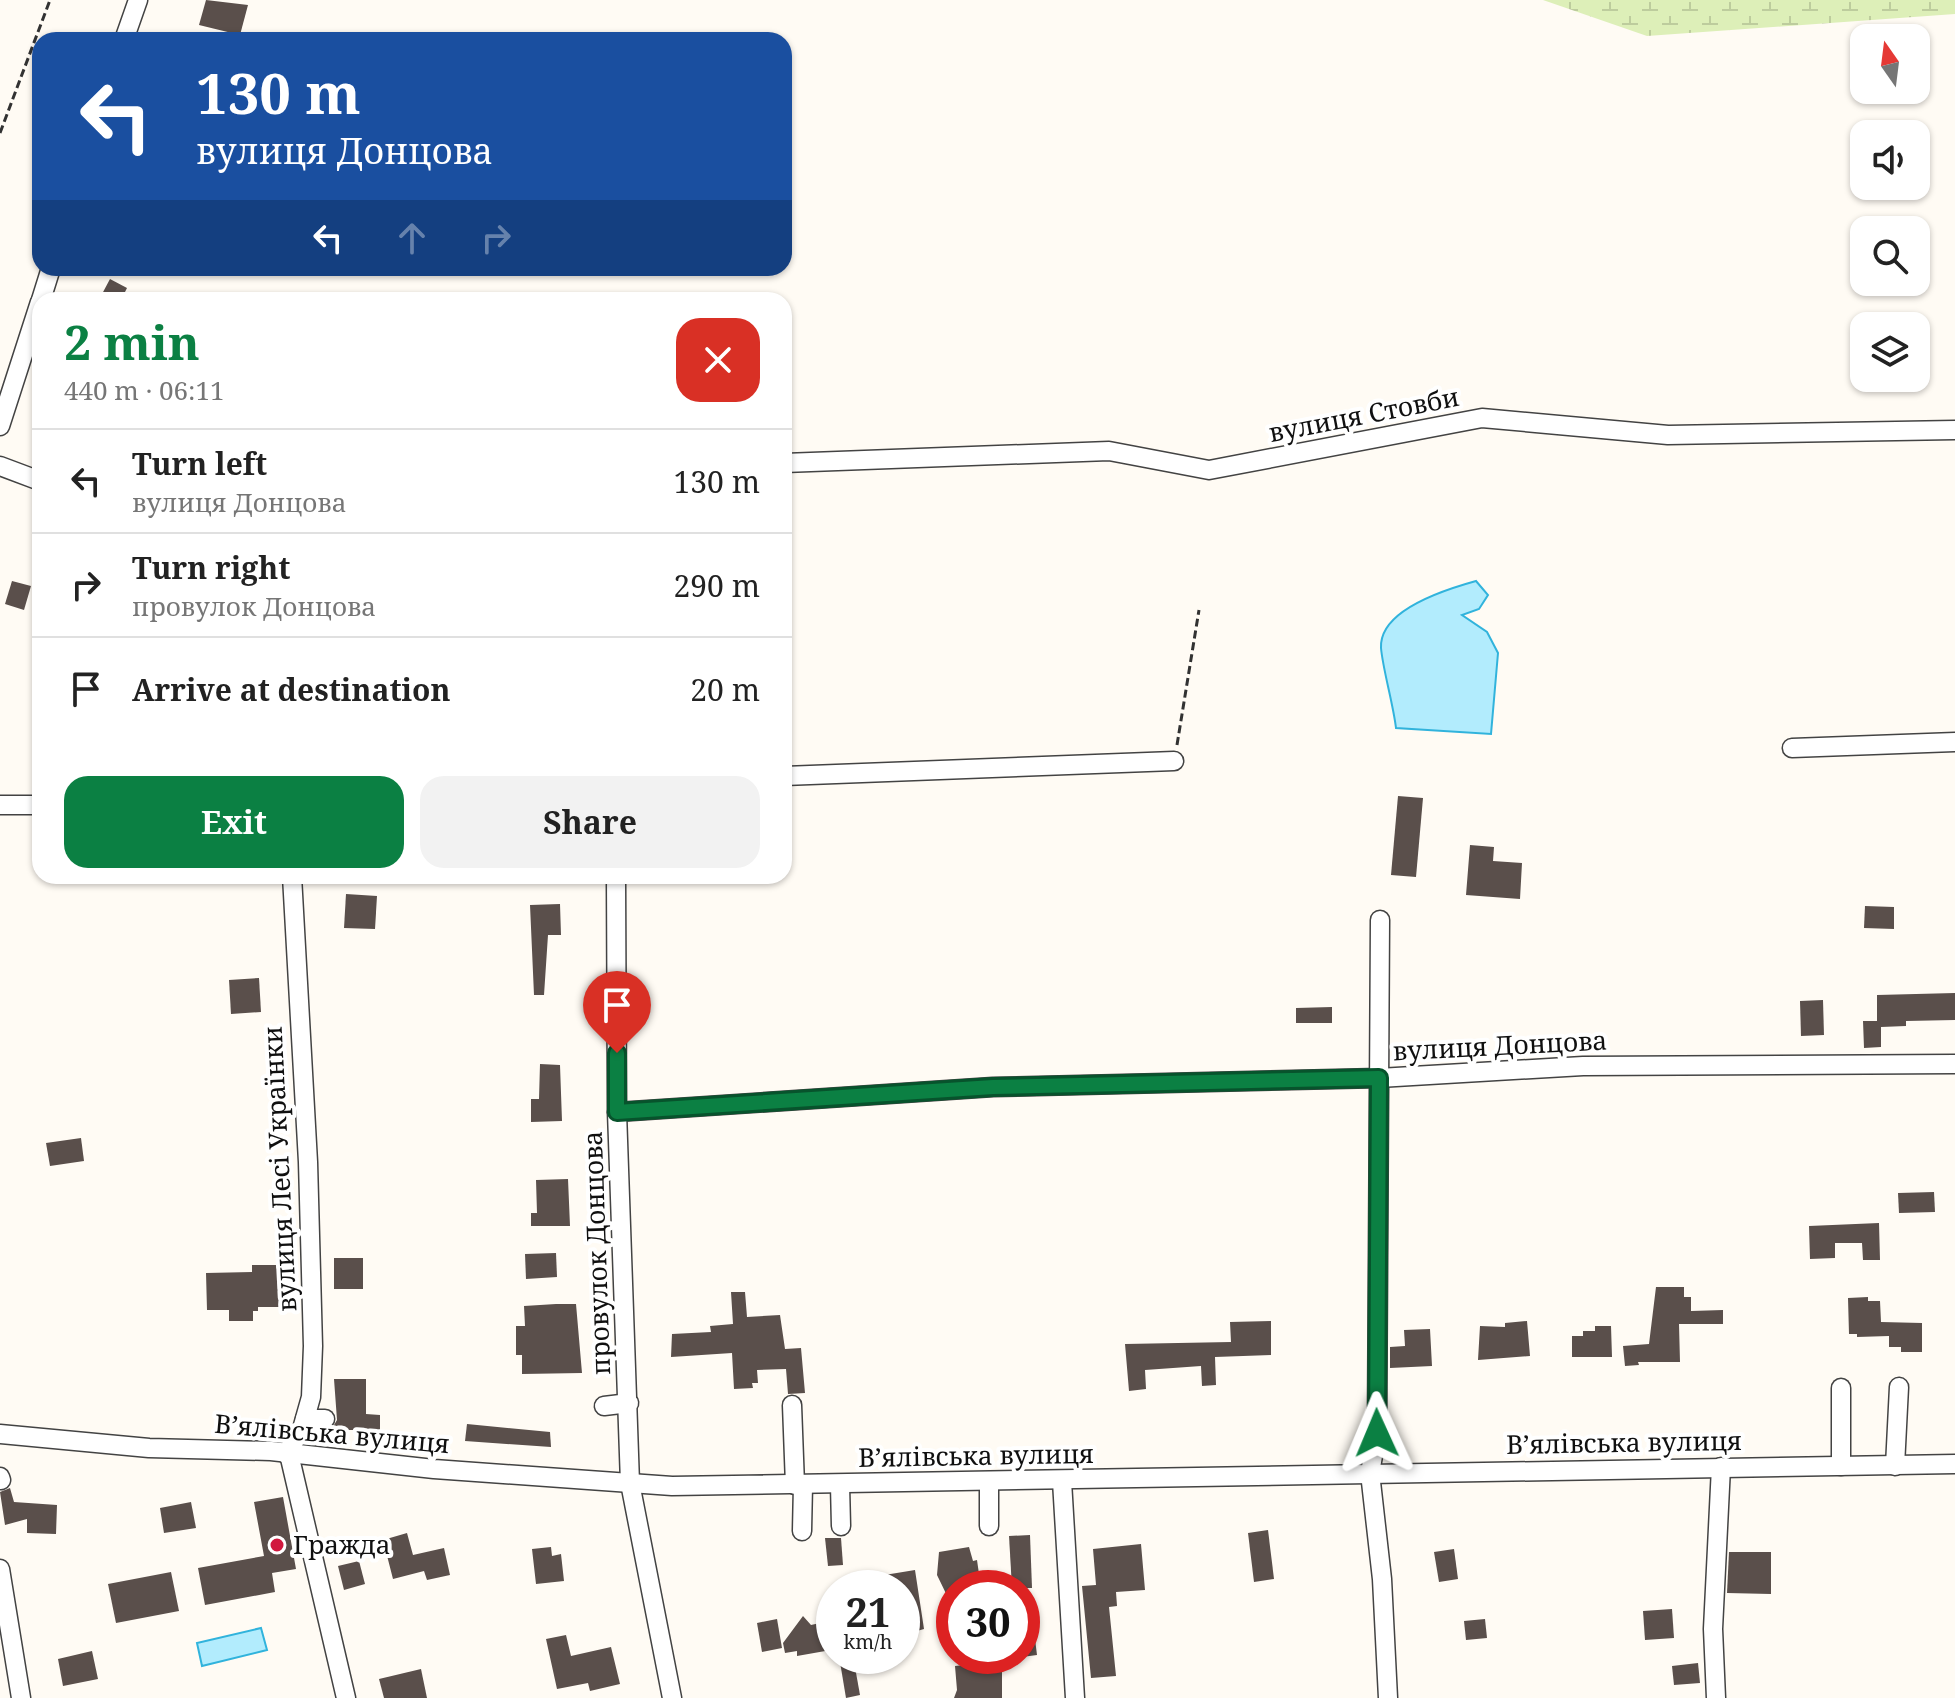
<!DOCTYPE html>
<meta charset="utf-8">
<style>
body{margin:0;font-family:"Noto Serif",serif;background:#f2f2f2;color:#222;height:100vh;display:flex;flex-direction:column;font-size:30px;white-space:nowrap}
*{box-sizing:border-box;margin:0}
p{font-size:26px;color:#767676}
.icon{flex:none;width:44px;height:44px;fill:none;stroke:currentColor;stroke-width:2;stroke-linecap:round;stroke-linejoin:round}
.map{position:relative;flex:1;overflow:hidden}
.side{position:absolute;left:32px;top:292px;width:760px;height:592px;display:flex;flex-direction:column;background:#fff;border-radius:24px;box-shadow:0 2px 6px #0004}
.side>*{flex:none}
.banner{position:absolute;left:32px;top:32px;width:760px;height:244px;border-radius:24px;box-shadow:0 2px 6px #0004;background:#1a4fa0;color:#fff;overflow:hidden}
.needle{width:52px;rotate:346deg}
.tools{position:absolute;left:1850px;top:24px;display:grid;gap:16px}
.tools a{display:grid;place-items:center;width:80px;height:80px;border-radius:16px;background:#fff;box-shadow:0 2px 6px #0004;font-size:40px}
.speed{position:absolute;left:816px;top:1570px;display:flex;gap:16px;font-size:40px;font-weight:700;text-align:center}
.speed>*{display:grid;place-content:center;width:104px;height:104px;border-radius:50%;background:#fff;box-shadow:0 2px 6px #0004;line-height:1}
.speed small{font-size:20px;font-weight:400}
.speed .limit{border:12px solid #d22;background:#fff;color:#111}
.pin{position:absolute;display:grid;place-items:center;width:68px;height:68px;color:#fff;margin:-82px -34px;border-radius:50% 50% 50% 0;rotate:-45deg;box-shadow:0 0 8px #0007}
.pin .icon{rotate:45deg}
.me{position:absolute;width:88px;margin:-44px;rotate:359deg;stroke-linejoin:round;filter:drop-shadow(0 0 6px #0008)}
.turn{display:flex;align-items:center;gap:28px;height:168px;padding:0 32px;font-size:36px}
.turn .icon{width:104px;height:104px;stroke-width:2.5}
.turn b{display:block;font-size:56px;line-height:68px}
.lanes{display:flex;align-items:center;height:76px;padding:0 32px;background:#0003;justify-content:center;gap:40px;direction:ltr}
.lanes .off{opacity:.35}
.round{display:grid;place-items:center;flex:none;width:84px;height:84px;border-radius:24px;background:#f2f2f2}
.summary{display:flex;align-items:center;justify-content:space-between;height:136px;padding:0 32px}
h1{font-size:48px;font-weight:700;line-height:60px;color:#0b8043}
.cta{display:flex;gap:16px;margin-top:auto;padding:16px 32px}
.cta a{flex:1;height:92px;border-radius:24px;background:#0b8043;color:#fff;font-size:32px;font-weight:700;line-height:92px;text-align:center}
.cta a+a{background:#f2f2f2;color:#222}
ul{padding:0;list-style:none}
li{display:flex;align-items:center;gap:24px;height:104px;padding:0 32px;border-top:2px solid #e0e0e0}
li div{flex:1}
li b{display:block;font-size:30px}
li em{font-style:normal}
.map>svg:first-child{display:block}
.wetland{fill:url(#wetland-marsh)}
.water{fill:#b2ecfd;stroke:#31b3dc;stroke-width:2}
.building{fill:#5a4f4b}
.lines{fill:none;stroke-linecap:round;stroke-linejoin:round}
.minor-casing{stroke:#434343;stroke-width:21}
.path{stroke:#323232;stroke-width:3;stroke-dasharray:8 4;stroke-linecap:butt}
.minor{stroke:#fff;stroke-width:18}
.route-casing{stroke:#07532c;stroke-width:20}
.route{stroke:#0b8043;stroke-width:14}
.poi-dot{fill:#d1183e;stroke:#fff;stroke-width:3}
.labels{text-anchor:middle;stroke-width:8;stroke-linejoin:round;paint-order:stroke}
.street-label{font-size:26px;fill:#101010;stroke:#fff}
.poi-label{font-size:26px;fill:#101010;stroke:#fff;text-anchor:start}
</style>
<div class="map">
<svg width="1955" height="1698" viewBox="0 0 1955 1698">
<defs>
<pattern id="wetland-marsh" width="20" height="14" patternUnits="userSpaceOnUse" patternTransform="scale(2)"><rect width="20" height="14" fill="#ddefb8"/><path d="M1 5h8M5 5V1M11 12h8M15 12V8" fill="none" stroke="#bdcc9d"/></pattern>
</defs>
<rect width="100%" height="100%" fill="#fffbf4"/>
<!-- wetland -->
<polygon class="wetland" points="1543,0 1955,0 1955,14 1647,36"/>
<!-- water -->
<g class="water">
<path d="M1476,581L1488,595L1479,609L1462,615L1487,632L1498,653L1491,734L1396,728C1393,703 1383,670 1381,648C1379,610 1447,589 1476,581Z"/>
<polygon points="261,1628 267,1650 202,1666 197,1643"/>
</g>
<!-- building -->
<g class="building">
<polygon points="206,0 248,5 240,35 199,25"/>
<polygon points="110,279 127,288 121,300 102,294"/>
<polygon points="12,581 31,586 24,610 5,604"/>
<polygon points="1398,796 1423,798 1416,877 1391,875"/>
<polygon points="1470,845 1494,847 1493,861 1522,863 1520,899 1466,895"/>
<polygon points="346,894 377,896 375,929 344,928"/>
<polygon points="560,904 561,935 548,935 544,995 534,995 530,905"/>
<polygon points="1865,906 1894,907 1894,929 1864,928"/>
<polygon points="259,978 261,1012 231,1014 229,980"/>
<polygon points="1955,993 1955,1020 1906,1021 1906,1026 1881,1027 1881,1047 1864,1048 1863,1021 1877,1021 1877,995"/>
<polygon points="1823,1000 1824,1035 1801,1036 1800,1001"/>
<polygon points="1332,1007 1332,1023 1296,1023 1296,1008"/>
<polygon points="540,1064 560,1065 562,1121 531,1122 531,1099 539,1099"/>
<polygon points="81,1138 84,1161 50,1166 46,1143"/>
<polygon points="568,1179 570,1226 531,1226 531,1213 537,1213 536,1180"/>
<polygon points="1934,1192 1935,1212 1899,1213 1898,1193"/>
<polygon points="1879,1223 1880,1260 1863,1260 1862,1243 1835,1243 1835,1258 1810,1259 1809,1226"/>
<polygon points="556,1253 557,1277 526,1279 525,1254"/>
<rect x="334" y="1258" width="29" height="31"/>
<polygon points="252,1265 283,1265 284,1307 258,1307 258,1311 253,1311 253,1321 229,1321 229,1310 207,1310 206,1273 252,1272"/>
<polygon points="1656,1287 1684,1287 1684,1297 1691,1297 1691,1311 1723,1310 1723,1324 1679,1324 1680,1362 1638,1362 1639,1365 1625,1366 1623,1346 1649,1344"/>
<polygon points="731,1292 745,1292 747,1317 780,1315 785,1349 801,1348 805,1393 788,1394 786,1369 757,1370 758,1383 752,1383 753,1388 734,1389 732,1353 671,1357 672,1334 711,1332 710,1326 733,1324"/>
<polygon points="1868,1297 1868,1301 1880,1301 1881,1322 1922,1323 1922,1352 1901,1352 1901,1347 1889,1347 1889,1336 1857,1337 1857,1334 1849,1334 1848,1298"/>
<polygon points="556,1304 576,1304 582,1373 522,1374 522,1355 516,1355 516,1326 525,1326 524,1306"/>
<polygon points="1271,1321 1271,1355 1215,1357 1216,1385 1202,1386 1201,1366 1145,1370 1146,1389 1129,1391 1125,1344 1231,1342 1230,1322"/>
<polygon points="1527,1321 1530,1356 1478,1360 1480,1326 1505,1327 1505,1323"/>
<polygon points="1595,1326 1611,1326 1612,1357 1572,1357 1572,1336 1583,1336 1583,1331 1595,1331"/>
<polygon points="1430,1329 1432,1366 1390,1368 1390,1347 1405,1346 1404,1330"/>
<polygon points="334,1379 366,1379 366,1414 380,1415 380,1430 331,1430 337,1420"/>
<polygon points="467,1424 550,1432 551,1447 465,1441"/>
<polygon points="10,1488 14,1502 57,1505 56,1534 27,1533 27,1519 5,1525 0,1492"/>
<polygon points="283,1497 296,1569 272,1573 275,1592 205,1605 198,1568 264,1556 254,1502"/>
<polygon points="191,1502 196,1528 164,1533 160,1508"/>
<polygon points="1268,1530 1274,1579 1254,1582 1248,1533"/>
<polygon points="407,1533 413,1555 444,1548 450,1575 427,1580 424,1571 393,1579 383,1540"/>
<polygon points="1030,1535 1032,1588 1012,1588 1009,1536"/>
<polygon points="825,1538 841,1538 843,1565 828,1566"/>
<polygon points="1141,1544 1145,1590 1116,1592 1117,1606 1109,1607 1116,1676 1091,1678 1082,1586 1096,1585 1093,1549"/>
<polygon points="551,1547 552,1556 561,1554 564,1581 536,1584 532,1549"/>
<polygon points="969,1547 973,1561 977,1560 979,1574 973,1574 973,1580 958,1581 959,1588 954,1588 954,1610 937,1575 939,1552"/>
<polygon points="1454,1549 1458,1579 1439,1582 1434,1552"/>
<polygon points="1729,1552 1771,1552 1771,1594 1727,1593"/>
<polygon points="359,1561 365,1584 344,1590 338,1566"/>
<polygon points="915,1570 924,1629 910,1633 902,1612 902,1588 855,1588 854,1580"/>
<polygon points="171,1572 179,1611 116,1623 108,1584"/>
<polygon points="1022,1607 1031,1607 1037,1655 1022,1657"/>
<polygon points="1672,1609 1674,1638 1645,1640 1643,1611"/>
<polygon points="803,1616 811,1625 820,1623 827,1628 831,1650 797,1656 797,1651 785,1653 783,1643"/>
<polygon points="777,1619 782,1648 762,1652 757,1623"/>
<polygon points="1485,1619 1487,1638 1466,1640 1464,1621"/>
<polygon points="566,1635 571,1656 611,1647 620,1684 590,1691 588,1683 557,1689 546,1639"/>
<polygon points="92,1651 98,1679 63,1686 58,1659"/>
<polygon points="839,1656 853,1656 860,1695 846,1698"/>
<polygon points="1002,1656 1002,1698 954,1698 957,1690 955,1666 964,1665 963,1658"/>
<polygon points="1698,1663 1700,1683 1674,1685 1672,1666"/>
<polygon points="421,1669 427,1698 384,1698 379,1679"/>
</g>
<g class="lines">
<defs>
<g id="minor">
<polyline points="124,40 138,0"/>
<polyline points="41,300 51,268"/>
<polyline points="0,426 40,302"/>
<polyline points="784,463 1109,451 1209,470 1482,418 1668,435 1955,430"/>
<polyline points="0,466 40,481"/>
<polyline points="1792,748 1955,742"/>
<polyline points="784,776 1174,761"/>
<polyline points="0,805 40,805"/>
<polyline points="616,876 617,1112 630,1483 672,1698"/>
<polyline points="1380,920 1377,1433 1370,1473 1382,1579 1388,1698"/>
<polyline points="617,1112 993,1087 1379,1078 1583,1066 1955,1064"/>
<polyline points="1841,1388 1841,1466"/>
<polyline points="792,1405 795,1485"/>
<polyline points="604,1406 629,1403"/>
<polyline points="305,1419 325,1419"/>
<polyline points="0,1434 149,1448 271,1451 434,1469 672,1486 1955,1464"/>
<polyline points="286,1454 302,1429 311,1397 313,1346 308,1162 292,876"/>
<polyline points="289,1454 346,1698"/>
<polyline points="1895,1466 1899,1387"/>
<polyline points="0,1477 1,1480"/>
<polyline points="1062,1481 1075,1698"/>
<polyline points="989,1482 989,1526"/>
<polyline points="840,1485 841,1526"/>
<polyline points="802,1531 803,1485"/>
<polyline points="0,1569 21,1698"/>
<polyline points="1716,1698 1713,1629 1721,1467"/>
</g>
</defs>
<!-- minor casing -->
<use href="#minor" class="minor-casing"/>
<!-- path -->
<g class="path">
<polyline points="0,133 50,0"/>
<polyline points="1177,745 1199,610"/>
</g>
<!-- minor -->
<use href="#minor" class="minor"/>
</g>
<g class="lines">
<defs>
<polyline id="route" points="617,1053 617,1112 993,1087 1379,1078 1377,1433"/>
</defs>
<!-- route casing -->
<use href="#route" class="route-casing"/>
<!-- route -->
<use href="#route" class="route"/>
</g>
<!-- markers -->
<circle class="poi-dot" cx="277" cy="1545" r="8"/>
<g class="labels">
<!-- street labels -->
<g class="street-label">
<text transform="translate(1364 415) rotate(-11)" y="9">вулиця Стовби</text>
<text transform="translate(1500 1046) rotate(-3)" y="9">вулиця Донцова</text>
<text transform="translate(280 1169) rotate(-93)" y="9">вулиця Лесі Українки</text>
<text transform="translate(597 1253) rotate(-92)" y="9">провулок Донцова</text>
<text transform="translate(332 1434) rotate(5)" y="9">В’ялівська вулиця</text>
<text transform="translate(1624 1443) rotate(-1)" y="9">В’ялівська вулиця</text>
<text transform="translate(976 1456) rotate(-1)" y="9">В’ялівська вулиця</text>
</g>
<!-- poi labels -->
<g class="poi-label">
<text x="293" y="1554">Гражда</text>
</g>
</g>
</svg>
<div class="tools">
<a><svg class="needle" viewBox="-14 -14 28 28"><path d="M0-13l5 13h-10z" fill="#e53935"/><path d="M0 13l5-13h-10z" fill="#767676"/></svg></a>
<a><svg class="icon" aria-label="sound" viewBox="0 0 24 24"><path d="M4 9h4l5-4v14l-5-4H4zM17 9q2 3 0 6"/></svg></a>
<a><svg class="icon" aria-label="search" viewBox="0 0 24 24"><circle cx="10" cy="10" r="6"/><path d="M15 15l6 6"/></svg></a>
<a><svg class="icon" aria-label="layers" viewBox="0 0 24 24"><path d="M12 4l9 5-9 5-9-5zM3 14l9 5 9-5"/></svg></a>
</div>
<div class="speed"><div>21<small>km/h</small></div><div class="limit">30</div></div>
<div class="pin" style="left:617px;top:1053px;background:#d93025"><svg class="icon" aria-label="arrive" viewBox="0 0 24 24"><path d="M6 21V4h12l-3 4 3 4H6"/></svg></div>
<svg class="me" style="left:1377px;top:1433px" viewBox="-20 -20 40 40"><path d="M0-17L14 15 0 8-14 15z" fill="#0b8043" stroke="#fff" stroke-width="4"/></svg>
<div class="banner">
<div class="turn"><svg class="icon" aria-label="left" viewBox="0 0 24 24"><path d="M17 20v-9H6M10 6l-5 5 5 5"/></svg><div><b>130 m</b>вулиця Донцова</div></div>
<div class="lanes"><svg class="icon" aria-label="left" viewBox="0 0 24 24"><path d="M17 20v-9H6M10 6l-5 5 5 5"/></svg><svg class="icon off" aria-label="ahead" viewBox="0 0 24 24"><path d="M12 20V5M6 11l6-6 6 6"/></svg><svg class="icon off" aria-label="right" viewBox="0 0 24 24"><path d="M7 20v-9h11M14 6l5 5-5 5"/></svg></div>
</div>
<section class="side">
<div class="summary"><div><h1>2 min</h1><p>440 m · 06:11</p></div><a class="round" style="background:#d93025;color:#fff"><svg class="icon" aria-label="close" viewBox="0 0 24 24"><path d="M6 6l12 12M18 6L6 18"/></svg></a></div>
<ul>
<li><svg class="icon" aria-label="left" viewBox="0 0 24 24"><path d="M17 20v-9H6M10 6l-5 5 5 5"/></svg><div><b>Turn left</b><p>вулиця Донцова</p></div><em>130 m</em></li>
<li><svg class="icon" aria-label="right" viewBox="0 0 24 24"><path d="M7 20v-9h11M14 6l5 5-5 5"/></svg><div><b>Turn right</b><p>провулок Донцова</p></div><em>290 m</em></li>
<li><svg class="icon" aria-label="arrive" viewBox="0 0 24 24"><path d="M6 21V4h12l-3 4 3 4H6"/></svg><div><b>Arrive at destination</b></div><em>20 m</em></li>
</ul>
<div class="cta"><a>Exit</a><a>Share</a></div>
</section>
</div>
